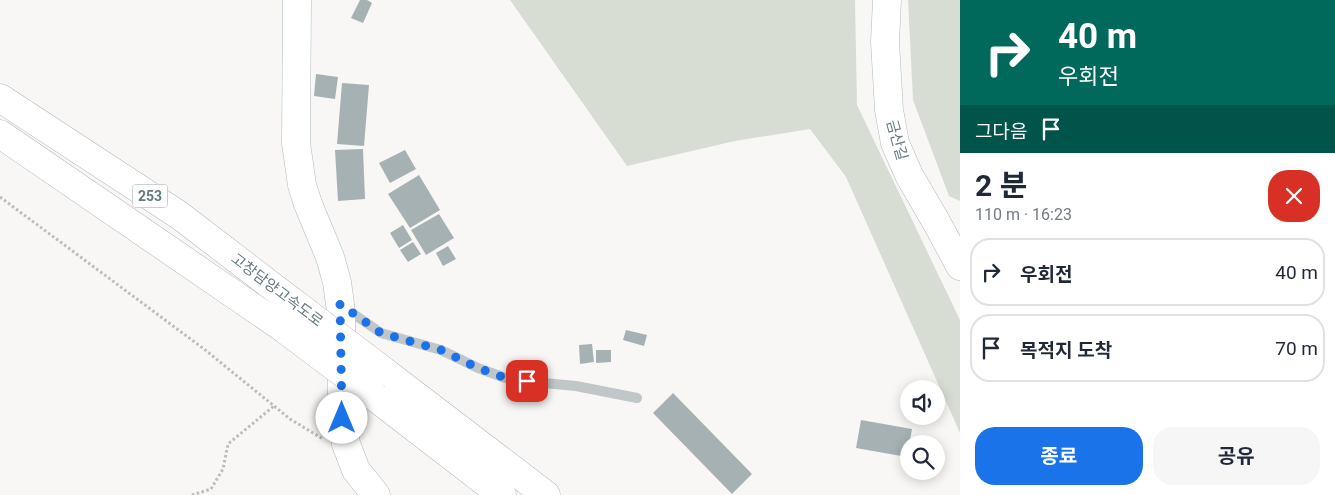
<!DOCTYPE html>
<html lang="ko">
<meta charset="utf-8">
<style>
body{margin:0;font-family:Roboto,"Noto Sans KR",sans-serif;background:#f6f6f7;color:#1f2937;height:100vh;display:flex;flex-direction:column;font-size:19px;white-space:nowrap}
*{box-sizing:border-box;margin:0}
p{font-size:16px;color:#747a83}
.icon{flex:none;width:28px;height:28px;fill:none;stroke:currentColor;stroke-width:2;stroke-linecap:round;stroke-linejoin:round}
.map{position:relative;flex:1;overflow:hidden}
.drawer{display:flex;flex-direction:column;background:#fff;width:375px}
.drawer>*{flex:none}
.banner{background:#00695c;color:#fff;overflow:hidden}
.buttons{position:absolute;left:900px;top:380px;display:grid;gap:10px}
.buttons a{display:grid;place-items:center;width:45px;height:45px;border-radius:50%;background:#fff;box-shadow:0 2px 12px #0003;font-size:25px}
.pin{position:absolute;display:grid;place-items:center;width:42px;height:42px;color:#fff;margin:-21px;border-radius:10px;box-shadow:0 2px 8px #0006}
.me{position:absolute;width:55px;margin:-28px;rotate:0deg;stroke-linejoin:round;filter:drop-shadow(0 0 4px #0008)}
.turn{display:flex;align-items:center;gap:18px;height:105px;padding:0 15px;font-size:22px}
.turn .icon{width:65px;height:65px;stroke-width:2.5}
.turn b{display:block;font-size:35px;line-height:42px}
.then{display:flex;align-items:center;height:48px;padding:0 15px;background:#0003;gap:10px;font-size:19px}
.round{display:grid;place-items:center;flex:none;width:52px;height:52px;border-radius:20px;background:#f6f6f7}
.overview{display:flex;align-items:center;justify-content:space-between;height:85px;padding:0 15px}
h1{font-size:30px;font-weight:700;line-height:38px}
.button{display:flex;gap:10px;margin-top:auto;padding:10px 15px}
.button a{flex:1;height:58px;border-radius:20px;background:#1a73e8;color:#fff;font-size:20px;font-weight:700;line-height:58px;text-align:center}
.button a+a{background:#f6f6f7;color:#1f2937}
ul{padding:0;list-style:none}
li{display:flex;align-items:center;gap:15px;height:68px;margin:0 10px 8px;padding:0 5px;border:2px solid #e0e1e3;border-radius:20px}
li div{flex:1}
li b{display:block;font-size:19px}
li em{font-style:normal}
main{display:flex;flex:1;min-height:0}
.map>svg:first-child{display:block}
.green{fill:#d8ddd4}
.building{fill:#a6b1b4}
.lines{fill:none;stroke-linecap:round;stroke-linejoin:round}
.secondary-casing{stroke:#b1b9bc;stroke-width:29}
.highway-casing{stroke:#b2b7ba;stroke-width:29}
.path{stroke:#b9bdbf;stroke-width:3;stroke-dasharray:2.5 2.5;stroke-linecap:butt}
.lane{stroke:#c1c6c9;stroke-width:10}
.secondary{stroke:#fff;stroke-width:28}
.highway{stroke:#fff;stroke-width:28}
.highway-bridge-casing{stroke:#b2b7ba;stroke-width:29;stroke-linecap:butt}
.highway-bridge{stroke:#fff;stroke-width:28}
.route{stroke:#1a73e8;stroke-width:9;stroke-dasharray:0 16.2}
.labels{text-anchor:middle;stroke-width:5;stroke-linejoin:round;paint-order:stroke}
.shield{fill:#fff;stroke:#92a0a6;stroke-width:1}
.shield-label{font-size:14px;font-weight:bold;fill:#637880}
.street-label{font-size:15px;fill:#637880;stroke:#fff}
</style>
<main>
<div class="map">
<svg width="960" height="495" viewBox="0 0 960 495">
<rect width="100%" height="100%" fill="#f8f7f5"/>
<!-- green -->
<g class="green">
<polygon points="510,0 855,0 857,105 960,320 960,433 846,177 810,129 735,141 627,166"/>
<polygon points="908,0 960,0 960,201 949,196 913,100"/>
</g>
<!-- building -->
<g class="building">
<polygon points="360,0 367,0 372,3 363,23 351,18"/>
<polygon points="316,74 338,77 335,99 314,96"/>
<polygon points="342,83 369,85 364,146 337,144"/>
<polygon points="363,149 365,199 338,201 335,150"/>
<polygon points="405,150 416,169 390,183 379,163"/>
<polygon points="419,175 440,210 410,228 388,194"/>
<polygon points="439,214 454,238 426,255 411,230"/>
<polygon points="403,225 412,240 399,248 390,233"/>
<polygon points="413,242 421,254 408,262 400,250"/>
<polygon points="448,246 456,259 443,266 436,253"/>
<polygon points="626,330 647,335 644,346 623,340"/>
<polygon points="592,344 594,362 580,364 579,345"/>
<polygon points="596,350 611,350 611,362 596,363"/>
<polygon points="673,393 752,474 732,494 653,413"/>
<polygon points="861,420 912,429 907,457 856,448"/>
</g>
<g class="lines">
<defs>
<g id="secondary">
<polyline points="297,0 296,143 302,185 308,204 330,257 337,282 341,312 342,418 346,444 356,470 376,495"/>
<polyline points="887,0 885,42 889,110 895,143 909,175 938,225 960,266"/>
</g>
<g id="highway">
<polyline points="0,98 179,215 294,303"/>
<polyline points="0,134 283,328"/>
<polyline points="385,372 546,495"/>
<polyline points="376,398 502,495"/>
</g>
</defs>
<!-- secondary casing -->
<use href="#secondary" class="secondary-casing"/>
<!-- highway casing -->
<use href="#highway" class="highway-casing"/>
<!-- path -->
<g class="path">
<polyline points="0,197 204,349 290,419 323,439"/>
<polyline points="192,495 211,489 223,469 228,444 274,406"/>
</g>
<!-- lane -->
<polyline class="lane" points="345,308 381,333 441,350 478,368 511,380 576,386 637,398"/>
<!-- secondary -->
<use href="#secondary" class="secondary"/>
<!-- highway -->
<use href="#highway" class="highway"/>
<defs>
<g id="highway-bridge">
<polyline points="294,303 385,372"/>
<polyline points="283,328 376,398"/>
</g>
</defs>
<!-- highway-bridge casing -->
<use href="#highway-bridge" class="highway-bridge-casing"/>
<!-- highway-bridge -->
<use href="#highway-bridge" class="highway-bridge"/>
</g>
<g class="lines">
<!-- route -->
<polyline class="route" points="342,418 340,304 381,333 441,350 478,368 511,380 527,381"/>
</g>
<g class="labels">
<!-- shield labels -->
<rect class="shield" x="132.5" y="184.5" width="35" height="23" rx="4"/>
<g class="shield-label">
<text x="150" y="201">253</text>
</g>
<!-- street labels -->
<g class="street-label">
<text transform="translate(897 140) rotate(74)" y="5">금산길</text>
<text transform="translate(277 290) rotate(37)" y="5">고창담양고속도로</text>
</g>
</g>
</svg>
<div class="buttons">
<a><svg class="icon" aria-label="sound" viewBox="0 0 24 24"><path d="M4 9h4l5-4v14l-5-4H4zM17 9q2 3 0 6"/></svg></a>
<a><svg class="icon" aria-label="search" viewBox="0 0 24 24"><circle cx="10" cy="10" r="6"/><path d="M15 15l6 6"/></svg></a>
</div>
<div class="pin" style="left:527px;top:381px;background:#d93025"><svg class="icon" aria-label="arrive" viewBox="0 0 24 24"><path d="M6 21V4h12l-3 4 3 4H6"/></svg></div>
<svg class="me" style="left:342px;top:418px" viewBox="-20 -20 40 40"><circle r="19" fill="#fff"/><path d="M0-13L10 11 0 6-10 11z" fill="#1a73e8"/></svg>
</div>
<section class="drawer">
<div class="banner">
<div class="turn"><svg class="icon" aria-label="right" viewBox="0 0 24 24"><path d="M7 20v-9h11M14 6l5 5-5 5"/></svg><div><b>40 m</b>우회전</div></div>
<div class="then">그다음<svg class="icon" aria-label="arrive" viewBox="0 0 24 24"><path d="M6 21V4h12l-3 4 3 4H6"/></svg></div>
</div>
<div class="overview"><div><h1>2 분</h1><p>110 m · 16:23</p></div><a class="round" style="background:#d93025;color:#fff"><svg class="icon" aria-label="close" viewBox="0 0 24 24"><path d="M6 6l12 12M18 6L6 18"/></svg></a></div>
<ul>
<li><svg class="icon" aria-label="right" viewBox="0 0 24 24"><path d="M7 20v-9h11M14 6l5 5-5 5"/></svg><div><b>우회전</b></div><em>40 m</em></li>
<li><svg class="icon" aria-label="arrive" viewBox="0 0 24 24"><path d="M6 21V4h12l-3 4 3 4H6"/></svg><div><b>목적지 도착</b></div><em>70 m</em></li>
</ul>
<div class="button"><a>종료</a><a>공유</a></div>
</section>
</main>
